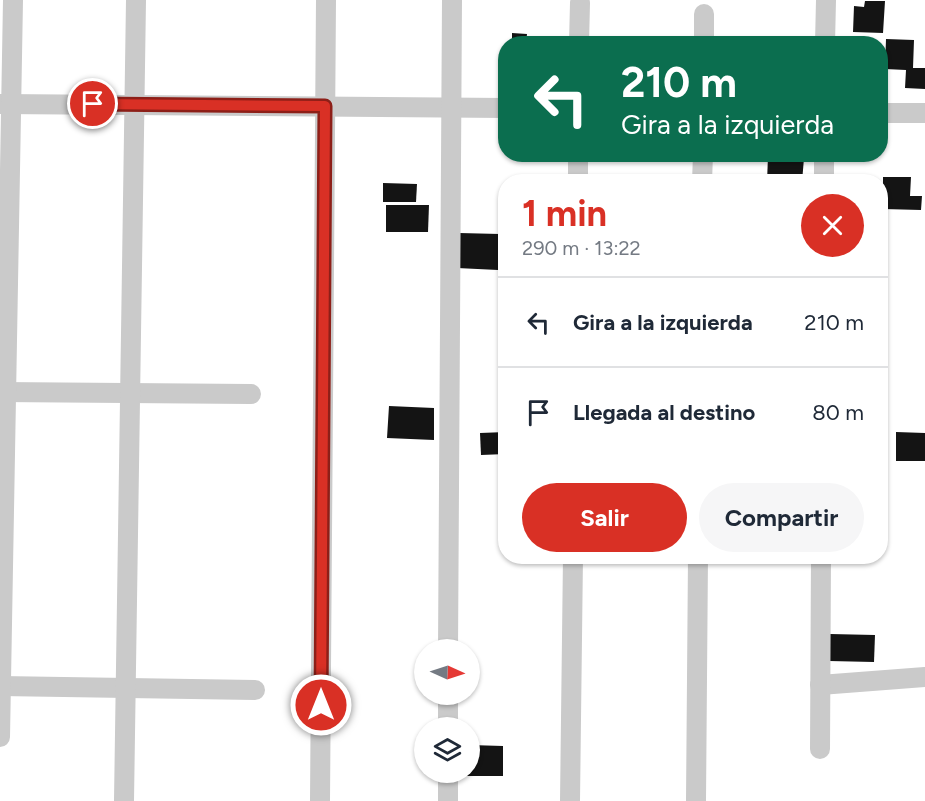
<!DOCTYPE html>
<html lang="es">
<meta charset="utf-8">
<style>
body{margin:0;font-family:Figtree,sans-serif;background:#f6f6f7;color:#1f2937;height:100vh;display:flex;flex-direction:column;font-size:22px;white-space:nowrap}
*{box-sizing:border-box;margin:0}
p{font-size:20px;color:#747a83}
.icon{flex:none;width:33px;height:33px;fill:none;stroke:currentColor;stroke-width:2;stroke-linecap:round;stroke-linejoin:round}
.map{position:relative;flex:1;overflow:hidden}
.sheet{position:absolute;left:498px;top:174px;width:390px;height:390px;display:flex;flex-direction:column;background:#fff;border-radius:24px;box-shadow:0 2px 4px #0004}
.sheet>*{flex:none}
.top-card{position:absolute;left:498px;top:36px;width:390px;height:126px;border-radius:24px;box-shadow:0 2px 4px #0004;background:#0b6e4f;color:#fff;overflow:hidden}
.needle{width:39px;rotate:93deg}
.fabs{position:absolute;left:414px;top:639px;display:grid;gap:12px}
.fabs a{display:grid;place-items:center;width:66px;height:66px;border-radius:50%;background:#fff;box-shadow:0 2px 4px #0004;font-size:30px}
.pin{position:absolute;display:grid;place-items:center;width:51px;height:51px;color:#fff;margin:-26px;border:3px solid #fff;border-radius:50%;box-shadow:0 2px 6px #0007}
.me{position:absolute;width:66px;margin:-33px;rotate:0deg;stroke-linejoin:round;filter:drop-shadow(0 0 4px #0008)}
.turn{display:flex;align-items:center;gap:21px;height:126px;padding:0 24px;font-size:27px}
.turn .icon{width:78px;height:78px;stroke-width:2.5}
.turn b{display:block;font-size:42px;line-height:51px}
.round{display:grid;place-items:center;flex:none;width:63px;height:63px;border-radius:32px;background:#f6f6f7}
.head{display:flex;align-items:center;justify-content:space-between;height:102px;padding:0 24px}
h1{font-size:36px;font-weight:700;line-height:45px;color:#d93025}
.cta{display:flex;gap:12px;margin-top:auto;padding:12px 24px}
.cta a{flex:1;height:69px;border-radius:36px;background:#d93025;color:#fff;font-size:24px;font-weight:700;line-height:69px;text-align:center}
.cta a+a{background:#f6f6f7;color:#1f2937}
ul{padding:0;list-style:none}
li{display:flex;align-items:center;gap:18px;height:90px;padding:0 24px;border-top:2px solid #e0e1e3}
li div{flex:1}
li b{display:block;font-size:22px}
li em{font-style:normal}
.map>svg:first-child{display:block}
.building{fill:#141414}
.lines{fill:none;stroke-linecap:round;stroke-linejoin:round}
.minor{stroke:#cacaca;stroke-width:20}
.route-casing{stroke:#8d1f18;stroke-width:15}
.route{stroke:#d93025;stroke-width:10}
</style>
<div class="map">
<svg width="925" height="801" viewBox="0 0 925 801">
<rect width="100%" height="100%" fill="#fff"/>
<!-- building -->
<g class="building">
<polygon points="865,1 885,1 883,33 853,32 854,6 864,7"/>
<polygon points="512,33 527,34 526,44 512,44"/>
<polygon points="842,38 867,40 868,44 842,44"/>
<polygon points="886,39 914,40 913,68 925,68 925,89 905,88 906,70 885,69"/>
<polygon points="768,156 804,158 802,182 767,182"/>
<polygon points="883,177 911,177 910,196 922,196 921,210 883,209"/>
<polygon points="383,183 417,184 416,202 383,202"/>
<polygon points="386,205 429,205 428,232 386,232"/>
<rect x="502" y="208" width="4" height="22"/>
<polygon points="459,233 500,234 498,270 457,268"/>
<polygon points="389,406 434,408 434,440 387,438"/>
<polygon points="506,432 506,454 481,455 480,433"/>
<polygon points="896,432 925,433 925,461 896,461"/>
<polygon points="830,634 875,635 874,662 829,661"/>
<polygon points="470,745 503,746 503,776 455,776 455,772 470,772"/>
</g>
<g class="lines">
<!-- minor -->
<g class="minor">
<polyline points="579,44 580,3"/>
<polyline points="704,44 704,14"/>
<polyline points="825,44 826,0"/>
<polyline points="0,104 506,108"/>
<polyline points="880,113 925,113"/>
<polyline points="578,182 578,154"/>
<polyline points="702,182 703,154"/>
<polyline points="824,182 824,154"/>
<polyline points="0,392 251,394"/>
<polyline points="448,650 452,0"/>
<polyline points="820,685 925,677"/>
<polyline points="0,686 255,690"/>
<polyline points="448,728 448,694"/>
<polyline points="0,737 13,0"/>
<polyline points="820,749 821,556"/>
<polyline points="124,801 136,0"/>
<polyline points="320,801 326,0"/>
<polyline points="448,801 448,772"/>
<polyline points="570,801 573,556"/>
<polyline points="696,801 698,556"/>
</g>
</g>
<g class="lines">
<defs>
<polyline id="route" points="93,104 325,106 321,705"/>
</defs>
<!-- route casing -->
<use href="#route" class="route-casing"/>
<!-- route -->
<use href="#route" class="route"/>
</g>
</svg>
<div class="fabs">
<a><svg class="needle" viewBox="-14 -14 28 28"><path d="M0-13l5 13h-10z" fill="#e53935"/><path d="M0 13l5-13h-10z" fill="#747a83"/></svg></a>
<a><svg class="icon" aria-label="layers" viewBox="0 0 24 24"><path d="M12 4l9 5-9 5-9-5zM3 14l9 5 9-5"/></svg></a>
</div>
<div class="pin" style="left:93px;top:104px;background:#d93025"><svg class="icon" aria-label="arrive" viewBox="0 0 24 24"><path d="M6 21V4h12l-3 4 3 4H6"/></svg></div>
<svg class="me" style="left:321px;top:705px" viewBox="-20 -20 40 40"><circle r="17" fill="#d93025" stroke="#fff" stroke-width="3"/><path d="M0-11L8 9 0 5-8 9z" fill="#fff"/></svg>
<div class="top-card">
<div class="turn"><svg class="icon" aria-label="left" viewBox="0 0 24 24"><path d="M17 20v-9H6M10 6l-5 5 5 5"/></svg><div><b>210 m</b>Gira a la izquierda</div></div>
</div>
<section class="sheet">
<div class="head"><div><h1>1 min</h1><p>290 m · 13:22</p></div><a class="round" style="background:#d93025;color:#fff"><svg class="icon" aria-label="close" viewBox="0 0 24 24"><path d="M6 6l12 12M18 6L6 18"/></svg></a></div>
<ul>
<li><svg class="icon" aria-label="left" viewBox="0 0 24 24"><path d="M17 20v-9H6M10 6l-5 5 5 5"/></svg><div><b>Gira a la izquierda</b></div><em>210 m</em></li>
<li><svg class="icon" aria-label="arrive" viewBox="0 0 24 24"><path d="M6 21V4h12l-3 4 3 4H6"/></svg><div><b>Llegada al destino</b></div><em>80 m</em></li>
</ul>
<div class="cta"><a>Salir</a><a>Compartir</a></div>
</section>
</div>
